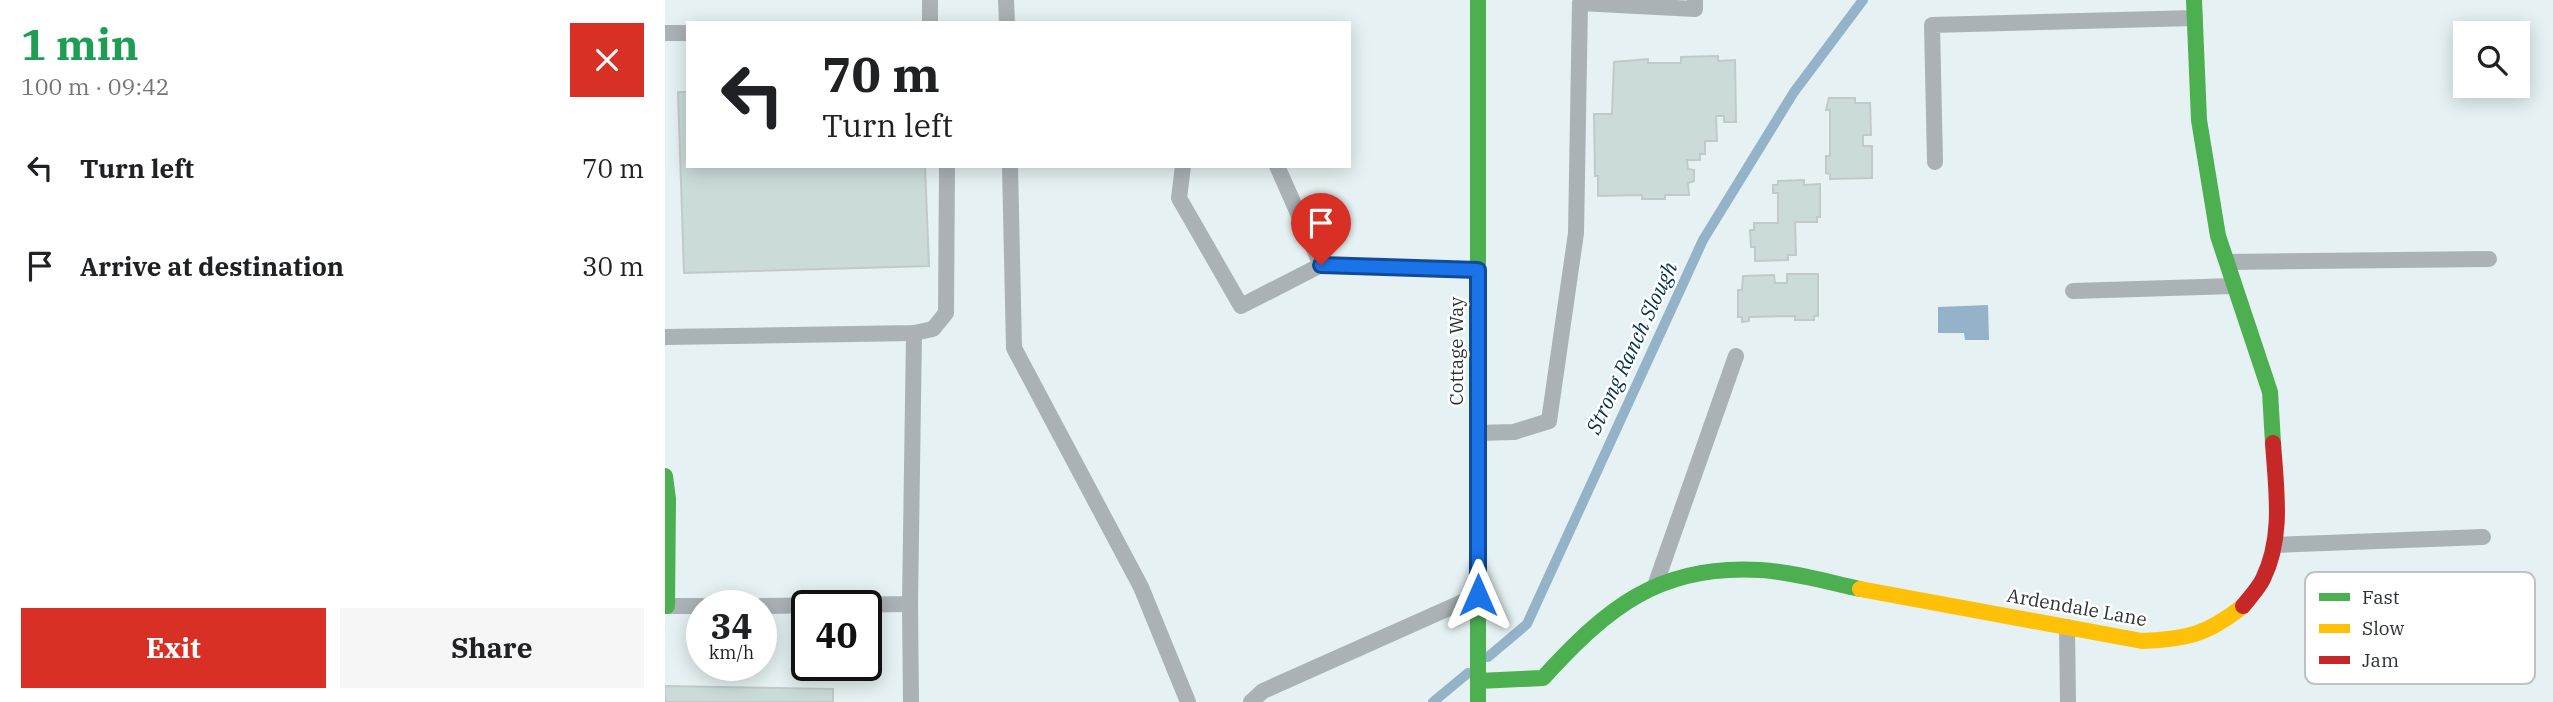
<!DOCTYPE html>
<meta charset="utf-8">
<style>
body{margin:0;font-family:"IBM Plex Serif",serif;background:#f6f6f6;color:#202124;height:100vh;display:flex;flex-direction:column;font-size:26px;white-space:nowrap}
*{box-sizing:border-box;margin:0}
p{font-size:23px;color:#757577}
.icon{flex:none;width:38px;height:38px;fill:none;stroke:currentColor;stroke-width:2;stroke-linecap:round;stroke-linejoin:round}
.map{position:relative;flex:1;overflow:hidden}
.side{display:flex;flex-direction:column;background:#fff;width:665px}
.side>*{flex:none}
.banner{position:absolute;left:21px;top:21px;width:665px;height:147px;border-radius:0px;box-shadow:0 4px 18px #0003;background:#fff;color:#202124;overflow:hidden}
.fabs{position:absolute;left:1788px;top:21px;display:grid;gap:14px}
.fabs a{display:grid;place-items:center;width:77px;height:77px;border-radius:0px;background:#fff;box-shadow:0 4px 18px #0003;font-size:35px}
.speed{position:absolute;left:21px;top:590px;display:flex;gap:14px;font-size:35px;font-weight:700;text-align:center}
.speed>*{display:grid;place-content:center;width:91px;height:91px;border-radius:50%;background:#fff;box-shadow:0 4px 18px #0003;line-height:1}
.speed small{font-size:18px;font-weight:400}
.speed .limit{border:4px solid #111;border-radius:10px;background:#fff;color:#111}
.pin{position:absolute;display:grid;place-items:center;width:60px;height:60px;color:#fff;margin:-72px -30px;border-radius:50% 50% 50% 0;rotate:-45deg;box-shadow:0 0 7px #0007}
.pin .icon{rotate:45deg}
.me{position:absolute;width:77px;margin:-38px;rotate:0deg;stroke-linejoin:round;filter:drop-shadow(0 0 5px #0008)}
.turn{display:flex;align-items:center;gap:24px;height:147px;padding:0 21px;font-size:32px}
.turn .icon{width:91px;height:91px;stroke-width:2.5}
.turn b{display:block;font-size:49px;line-height:60px}
.round{display:grid;place-items:center;flex:none;width:74px;height:74px;border-radius:0px;background:#f6f6f6}
.summary{display:flex;align-items:center;justify-content:space-between;height:119px;padding:0 21px}
h1{font-size:42px;font-weight:700;line-height:52px;color:#1e9e55}
.cta{display:flex;gap:14px;margin-top:auto;padding:14px 21px}
.cta a{flex:1;height:80px;border-radius:0px;background:#d93025;color:#fff;font-size:28px;font-weight:700;line-height:80px;text-align:center}
.cta a+a{background:#f6f6f6;color:#202124}
ul{padding:0;list-style:none}
li{display:flex;align-items:center;gap:21px;height:98px;padding:0 21px}
li div{flex:1}
li b{display:block;font-size:26px}
li em{font-style:normal}
main{display:flex;flex:1;min-height:0}
.map>svg:first-child{display:block}
.water{fill:#94b2c8}
.lines{fill:none;stroke-linecap:round;stroke-linejoin:round}
.stream{stroke:#94b2c8;stroke-width:10}
.building{fill:#cadbd9;stroke:#c1cac9;stroke-width:2}
.lane{stroke:#aab2b5;stroke-width:16}
.fast{stroke:#4caf50;stroke-width:16}
.slow{stroke:#ffc107;stroke-width:16}
.jam{stroke:#c62828;stroke-width:16}
.route-casing{stroke:#114b97;stroke-width:18}
.route{stroke:#1a73e8;stroke-width:12}
.labels{text-anchor:middle;stroke-width:5;stroke-linejoin:round;paint-order:stroke}
.street-label{font-size:19px;fill:#2b3334;stroke:#fff}
.water-label{font-size:21px;font-style:italic;fill:#033251;stroke:#fff}
.key{fill:#fff;stroke:#bfc2c2;stroke-width:2}
.key-label{font-size:19px;fill:#2b3334}
</style>
<main>
<section class="side">
<div class="summary"><div><h1>1 min</h1><p>100 m · 09:42</p></div><a class="round" style="background:#d93025;color:#fff"><svg class="icon" aria-label="close" viewBox="0 0 24 24"><path d="M6 6l12 12M18 6L6 18"/></svg></a></div>
<ul>
<li><svg class="icon" aria-label="left" viewBox="0 0 24 24"><path d="M17 20v-9H6M10 6l-5 5 5 5"/></svg><div><b>Turn left</b></div><em>70 m</em></li>
<li><svg class="icon" aria-label="arrive" viewBox="0 0 24 24"><path d="M6 21V4h12l-3 4 3 4H6"/></svg><div><b>Arrive at destination</b></div><em>30 m</em></li>
</ul>
<div class="cta"><a>Exit</a><a>Share</a></div>
</section>
<div class="map">
<svg width="1888" height="702" viewBox="0 0 1888 702">
<rect width="100%" height="100%" fill="#e5f1f2"/>
<!-- water -->
<polygon class="water" points="1323,305 1324,340 1300,340 1299,333 1273,333 1273,307"/>
<g class="lines">
<!-- stream -->
<g class="stream">
<polyline points="823,657 862,624 1038,240 1129,92 1198,0"/>
<polyline points="768,702 803,673"/>
</g>
</g>
<!-- building -->
<g class="building">
<polygon points="1053,56 1053,61 1070,60 1071,122 1059,122 1059,116 1051,116 1052,141 1040,141 1040,154 1035,154 1035,160 1022,160 1023,169 1029,170 1029,181 1023,183 1024,195 1000,195 1000,199 977,199 977,195 933,196 933,176 930,176 929,114 947,114 949,62 983,59 983,63 1016,63 1016,57"/>
<polygon points="13,92 23,92 23,166 260,166 264,266 19,273"/>
<polygon points="1164,98 1190,98 1190,103 1205,103 1206,135 1198,135 1198,146 1207,146 1207,178 1165,179 1165,174 1161,173 1161,156 1165,156 1165,110 1161,110"/>
<polygon points="1139,180 1139,185 1155,184 1155,217 1152,217 1152,222 1130,222 1131,255 1123,255 1123,260 1090,261 1090,247 1086,247 1085,230 1089,230 1089,223 1113,223 1113,193 1108,193 1108,185 1113,185 1113,181"/>
<polygon points="1122,274 1153,274 1153,316 1149,316 1149,320 1130,320 1130,316 1084,317 1084,321 1077,322 1077,317 1073,317 1073,290 1077,290 1078,276 1109,275 1110,283 1122,283"/>
<polygon points="0,686 168,689 168,702 0,702"/>
</g>
<g class="lines">
<!-- lane -->
<g class="lane">
<polyline points="265,0 265,23"/>
<polyline points="341,0 342,23"/>
<polyline points="0,33 23,33"/>
<polyline points="1270,162 1267,25 1530,18"/>
<polyline points="345,166 349,348 476,587 523,702"/>
<polyline points="518,166 514,198 576,306 656,265 813,270"/>
<polyline points="612,166 656,265"/>
<polyline points="1562,262 1824,259"/>
<polyline points="1408,291 1569,286"/>
<polyline points="0,337 249,333 268,329 281,313 282,166"/>
<polyline points="812,433 849,432 884,421 911,233 915,3 1030,9 1030,0"/>
<polyline points="1610,545 1818,537"/>
<polyline points="991,583 1071,356"/>
<polyline points="245,604 246,702"/>
<polyline points="1,606 37,606"/>
<polyline points="96,606 245,604 249,333"/>
<polyline points="1402,627 1403,702"/>
<polyline points="586,702 598,691 811,596"/>
</g>
<!-- fast -->
<g class="fast">
<polyline points="813,0 813,702"/>
<polyline points="1529,0 1534,120 1553,236 1605,392 1608,443"/>
<polyline points="0,476 3,499 2,606"/>
<path d="M813,681L878,678C942,608 994,564 1095,570C1128,572 1163,582 1195,589"/>
</g>
<!-- slow -->
<path class="slow" d="M1195,589L1477,641C1521,639 1542,635 1578,606"/>
<!-- jam -->
<path class="jam" d="M1578,606C1585,597 1593,589 1598,579C1619,536 1611,489 1608,443"/>
</g>
<g class="lines">
<defs>
<polyline id="route" points="656,265 813,270 813,595"/>
</defs>
<!-- route casing -->
<use href="#route" class="route-casing"/>
<!-- route -->
<use href="#route" class="route"/>
</g>
<g class="labels">
<!-- street labels -->
<g class="street-label">
<text transform="translate(791 351) rotate(-90)" y="7">Cottage Way</text>
<text transform="translate(1412 607) rotate(10)" y="7">Ardendale Lane</text>
</g>
<!-- water labels -->
<g class="water-label">
<text transform="translate(967 348) rotate(-65)" y="7">Strong Ranch Slough</text>
</g>
</g>
<!-- legend -->
<rect x="1640" y="572" width="230" height="112" rx="10" class="key"/>
<rect x="1654" y="593" width="31" height="8" fill="#4caf50"/>
<rect x="1654" y="624" width="31" height="9" fill="#ffc107"/>
<rect x="1654" y="656" width="31" height="8" fill="#c62828"/>
<g class="key-label">
<text x="1697" y="604">Fast</text>
<text x="1697" y="635">Slow</text>
<text x="1697" y="667">Jam</text>
</g>
</svg>
<div class="fabs">
<a><svg class="icon" aria-label="search" viewBox="0 0 24 24"><circle cx="10" cy="10" r="6"/><path d="M15 15l6 6"/></svg></a>
</div>
<div class="speed"><div>34<small>km/h</small></div><div class="limit">40</div></div>
<div class="pin" style="left:656px;top:265px;background:#d93025"><svg class="icon" aria-label="arrive" viewBox="0 0 24 24"><path d="M6 21V4h12l-3 4 3 4H6"/></svg></div>
<svg class="me" style="left:813px;top:595px" viewBox="-20 -20 40 40"><path d="M0-17L14 15 0 8-14 15z" fill="#1a73e8" stroke="#fff" stroke-width="4"/></svg>
<div class="banner">
<div class="turn"><svg class="icon" aria-label="left" viewBox="0 0 24 24"><path d="M17 20v-9H6M10 6l-5 5 5 5"/></svg><div><b>70 m</b>Turn left</div></div>
</div>
</div>
</main>
